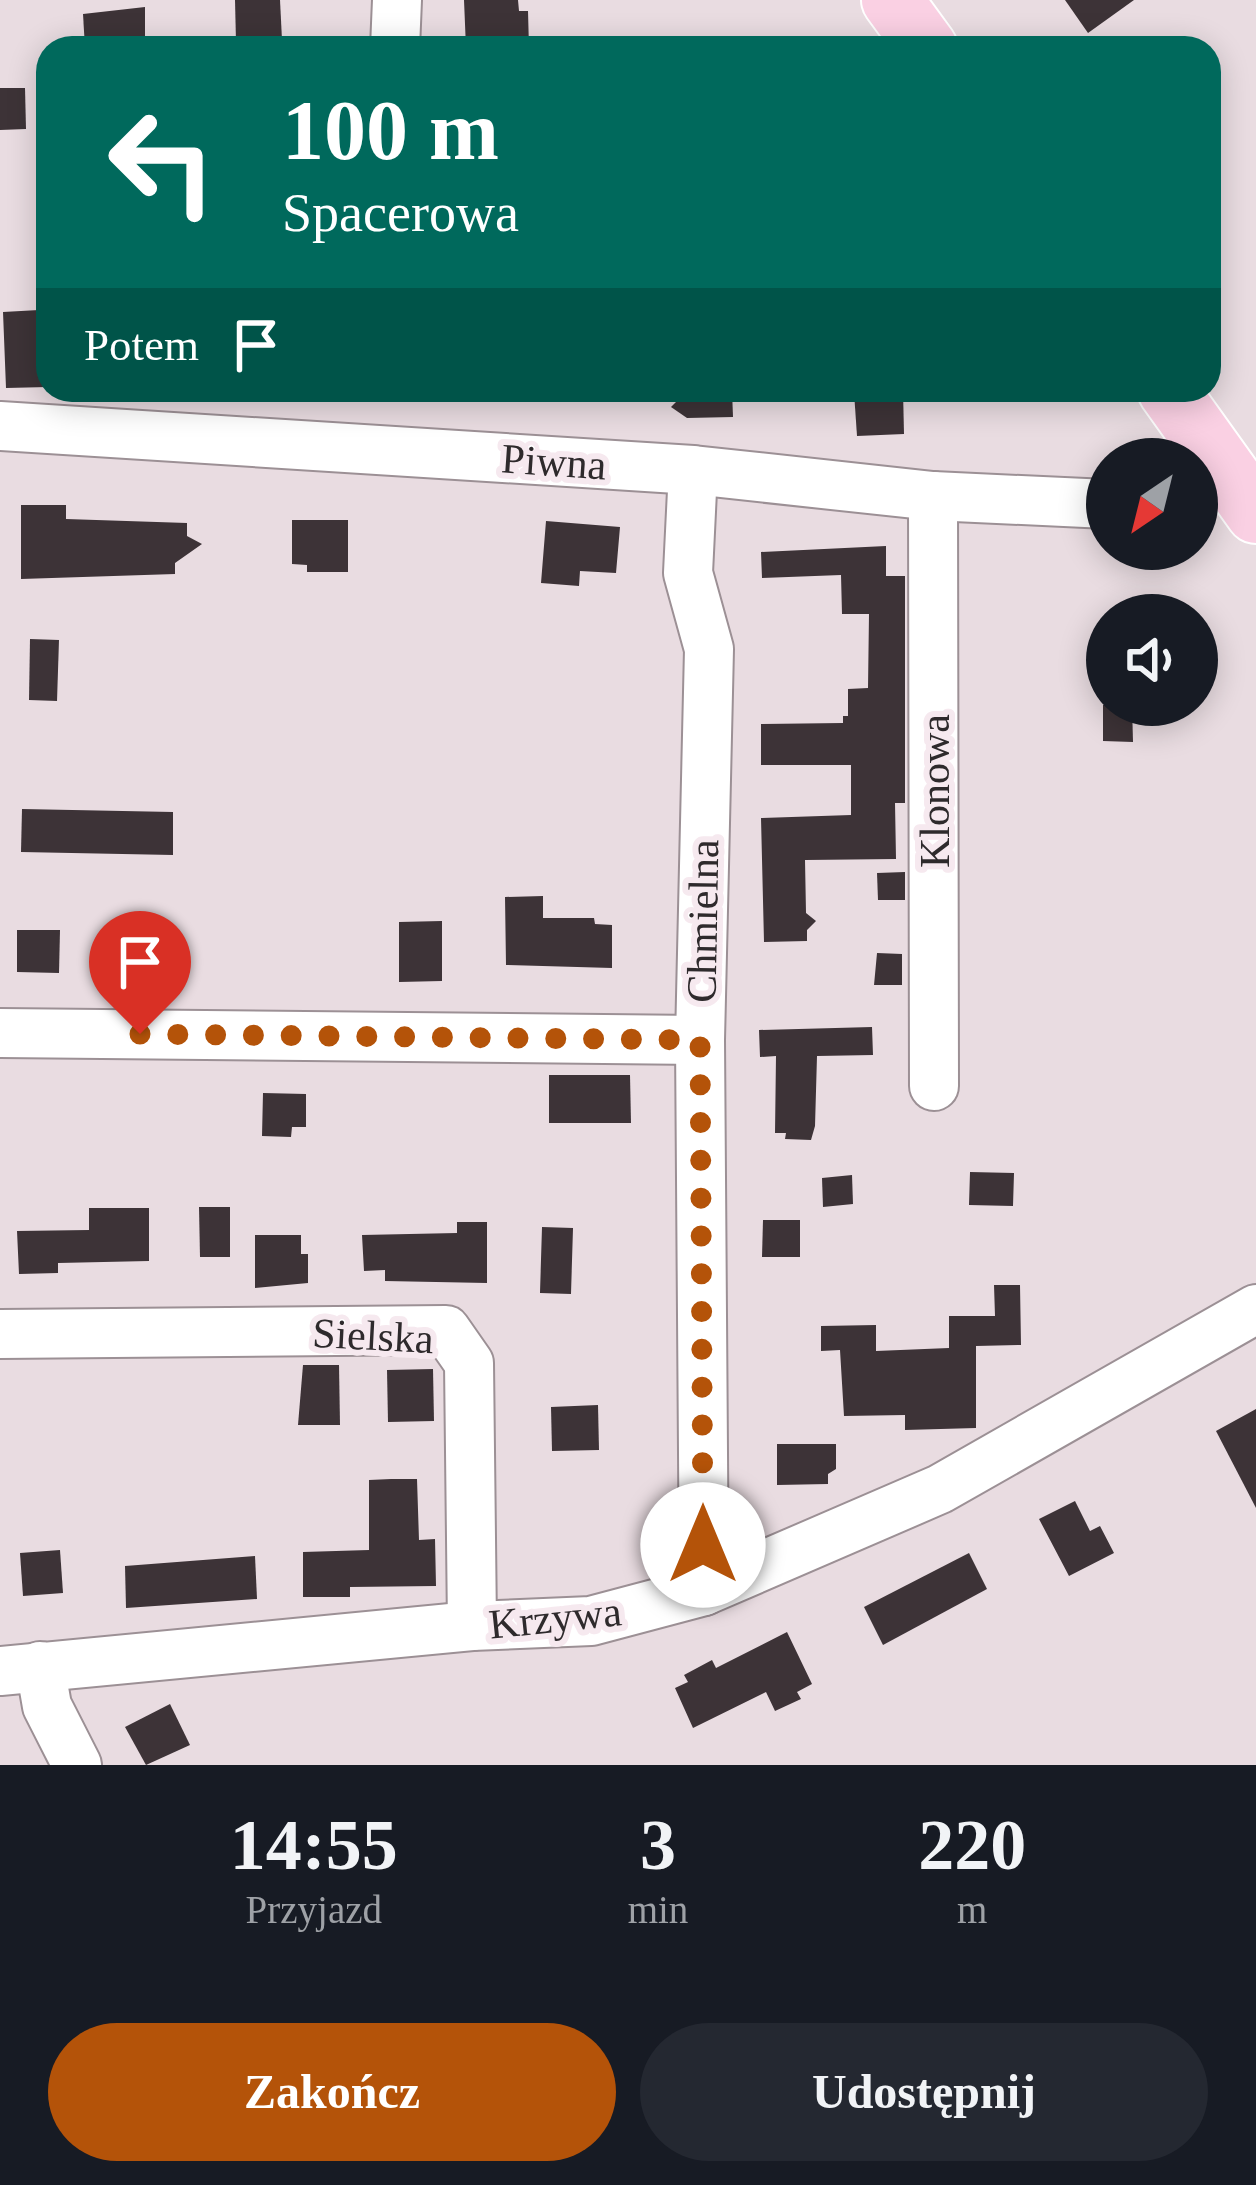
<!DOCTYPE html>
<html lang="pl">
<meta charset="utf-8">
<style>
body{margin:0;font-family:"Times New Roman",serif;background:#242831;color:#f1f3f6;height:100vh;display:flex;flex-direction:column;font-size:45px;white-space:nowrap}
*{box-sizing:border-box;margin:0}
p{font-size:39px;color:#9ea1a6}
.icon{flex:none;width:66px;height:66px;fill:none;stroke:currentColor;stroke-width:2;stroke-linecap:round;stroke-linejoin:round}
.map{position:relative;height:1765px;overflow:hidden}
.sheet{display:flex;flex-direction:column;background:#171b24;flex:1}
.sheet>*{flex:none}
.guide{position:absolute;left:36px;top:36px;width:1185px;height:366px;border-radius:36px;box-shadow:0 6px 30px #0003;background:#00695c;color:#fff;overflow:hidden}
.needle{width:78px;rotate:215deg}
.fabs{position:absolute;left:1086px;top:438px;display:grid;gap:24px}
.fabs a{display:grid;place-items:center;width:132px;height:132px;border-radius:50%;background:#171b24;box-shadow:0 6px 30px #0003;font-size:60px}
.pin{position:absolute;display:grid;place-items:center;width:102px;height:102px;color:#fff;margin:-123px -51px;border-radius:50% 50% 50% 0;rotate:-45deg;box-shadow:0 0 12px #0007}
.pin .icon{rotate:45deg}
.me{position:absolute;width:132px;margin:-66px;rotate:0deg;stroke-linejoin:round;filter:drop-shadow(0 0 9px #0008)}
.turn{display:flex;align-items:center;gap:42px;height:252px;padding:0 48px;font-size:54px}
.turn .icon{width:156px;height:156px;stroke-width:2.5}
.turn b{display:block;font-size:84px;line-height:102px}
.then{display:flex;align-items:center;height:114px;padding:0 48px;background:#0003;gap:24px;font-size:45px}
.eta{display:flex;justify-content:space-evenly;align-items:center;height:204px;text-align:center}
.eta b{font-size:72px;font-weight:800;line-height:84px}
.primary-button{display:flex;gap:24px;margin-top:auto;padding:24px 48px}
.primary-button a{flex:1;height:138px;border-radius:72px;background:#b45309;color:#fff;font-size:48px;font-weight:800;line-height:138px;text-align:center}
.primary-button a+a{background:#242831;color:#f1f3f6}
.map>svg:first-child{display:block}
.building{fill:#3d3337}
.lines{fill:none;stroke-linecap:round;stroke-linejoin:round}
.minor-casing{stroke:#9c9095;stroke-width:52}
.major-casing{stroke:#fff;stroke-width:64}
.minor{stroke:#fff;stroke-width:48}
.major{stroke:#fad0e3;stroke-width:60}
.route{stroke:#b45309;stroke-width:21;stroke-dasharray:0 37.8}
.labels{text-anchor:middle;stroke-width:12;stroke-linejoin:round;paint-order:stroke}
.street-label{font-size:42px;fill:#2e2a2c;stroke:#f6e9ef}
</style>
<div class="map">
<svg width="1256" height="1765" viewBox="0 0 1256 1765">
<rect width="100%" height="100%" fill="#e9dce1"/>
<!-- building -->
<g class="building">
<polygon points="235,0 280,0 282,40 236,42"/>
<polygon points="464,0 518,0 519,11 528,11 529,48 466,48"/>
<polygon points="1065,0 1134,0 1088,33"/>
<polygon points="145,7 145,48 85,48 83,14"/>
<polygon points="0,88 25,88 26,129 0,130"/>
<polygon points="39,310 41,348 48,348 48,387 6,388 3,312"/>
<polygon points="688,390 732,390 733,417 687,418 671,407"/>
<polygon points="903,390 904,434 857,436 854,392"/>
<polygon points="21,505 66,505 66,519 187,523 187,536 202,544 175,563 175,574 21,579"/>
<polygon points="292,520 348,520 348,572 307,572 307,565 292,564"/>
<polygon points="546,521 620,527 616,573 580,571 579,586 541,583"/>
<polygon points="886,546 886,576 905,576 905,803 895,803 896,859 805,860 806,913 816,921 807,930 807,941 764,942 761,818 851,815 851,765 761,765 761,724 843,723 843,716 848,716 848,689 868,688 869,614 842,614 841,575 762,578 761,552"/>
<polygon points="30,639 59,640 57,701 29,700"/>
<polygon points="1103,705 1132,705 1133,742 1103,741"/>
<polygon points="22,809 173,812 173,855 21,852"/>
<polygon points="905,872 905,900 878,900 877,873"/>
<polygon points="543,896 543,918 594,918 595,924 612,925 612,968 506,965 505,897"/>
<polygon points="442,921 442,981 399,982 399,922"/>
<polygon points="17,930 60,930 59,973 17,972"/>
<polygon points="877,953 902,954 902,985 874,985"/>
<polygon points="872,1027 873,1055 817,1056 815,1126 811,1140 785,1139 786,1133 775,1133 776,1056 760,1057 759,1030"/>
<polygon points="549,1075 630,1075 631,1123 549,1123"/>
<polygon points="263,1093 306,1094 306,1127 292,1127 291,1137 262,1136"/>
<polygon points="970,1172 1014,1173 1013,1206 969,1205"/>
<polygon points="852,1175 853,1204 823,1207 822,1178"/>
<polygon points="199,1207 230,1207 230,1257 200,1257"/>
<polygon points="89,1208 149,1208 149,1261 58,1263 58,1273 19,1274 17,1231 89,1230"/>
<polygon points="763,1220 800,1220 800,1257 762,1257"/>
<polygon points="457,1222 487,1222 487,1283 385,1281 385,1270 364,1271 362,1235 457,1233"/>
<polygon points="542,1227 573,1228 571,1294 540,1293"/>
<polygon points="255,1235 301,1235 301,1254 308,1254 308,1283 255,1288"/>
<polygon points="994,1285 1020,1285 1021,1345 976,1346 976,1428 905,1430 905,1415 844,1416 840,1350 821,1351 821,1326 876,1325 876,1351 949,1348 949,1316 995,1316"/>
<polygon points="303,1365 339,1365 340,1425 298,1425"/>
<polygon points="433,1369 434,1421 388,1422 387,1370"/>
<polygon points="598,1405 599,1450 552,1451 551,1407"/>
<polygon points="1256,1409 1256,1508 1216,1431"/>
<polygon points="777,1444 836,1444 836,1469 828,1474 828,1484 777,1485"/>
<polygon points="391,1479 417,1479 419,1540 435,1539 436,1586 350,1587 350,1597 303,1597 303,1552 369,1550 369,1480"/>
<polygon points="1075,1501 1090,1531 1100,1526 1114,1553 1069,1576 1039,1519"/>
<polygon points="60,1550 63,1593 23,1596 20,1553"/>
<polygon points="969,1553 987,1589 883,1645 864,1607"/>
<polygon points="255,1556 257,1599 126,1608 125,1566"/>
<polygon points="787,1632 812,1684 797,1692 801,1699 775,1711 766,1692 693,1728 675,1688 688,1682 684,1675 712,1660 716,1668"/>
<polygon points="170,1704 190,1745 146,1765 125,1727"/>
</g>
<g class="lines">
<defs>
<g id="minor">
<polyline points="395,48 397,0"/>
<polyline points="0,426 693,470 933,496 1107,504"/>
<polyline points="693,470 688,573 709,649 700,1040 704,1591"/>
<polyline points="933,496 934,1086"/>
<polyline points="0,1033 700,1040"/>
<polyline points="0,1334 446,1330 469,1363 472,1626"/>
<polyline points="40,1666 47,1706 77,1765"/>
<polyline points="0,1671 472,1626 591,1621 704,1591 940,1489 1256,1309"/>
</g>
<g id="major">
<polyline points="892,0 927,48"/>
<polyline points="1168,390 1256,513"/>
</g>
</defs>
<!-- minor casing -->
<use href="#minor" class="minor-casing"/>
<!-- major casing -->
<use href="#major" class="major-casing"/>
<!-- minor -->
<use href="#minor" class="minor"/>
<!-- major -->
<use href="#major" class="major"/>
</g>
<g class="lines">
<!-- route -->
<polyline class="route" points="140,1034 700,1040 703,1545"/>
</g>
<g class="labels">
<!-- street labels -->
<g class="street-label">
<text transform="translate(554 461) rotate(4)" y="15">Piwna</text>
<text transform="translate(934 791) rotate(-90)" y="15">Klonowa</text>
<text transform="translate(702 921) rotate(-89)" y="15">Chmielna</text>
<text transform="translate(373 1335) rotate(3)" y="15">Sielska</text>
<text transform="translate(555 1617) rotate(-6)" y="15">Krzywa</text>
</g>
</g>
</svg>
<div class="fabs">
<a><svg class="needle" viewBox="-14 -14 28 28"><path d="M0-13l5 13h-10z" fill="#e53935"/><path d="M0 13l5-13h-10z" fill="#9ea1a6"/></svg></a>
<a><svg class="icon" aria-label="sound" viewBox="0 0 24 24"><path d="M4 9h4l5-4v14l-5-4H4zM17 9q2 3 0 6"/></svg></a>
</div>
<div class="pin" style="left:140px;top:1034px;background:#d93025"><svg class="icon" aria-label="arrive" viewBox="0 0 24 24"><path d="M6 21V4h12l-3 4 3 4H6"/></svg></div>
<svg class="me" style="left:703px;top:1545px" viewBox="-20 -20 40 40"><circle r="19" fill="#fff"/><path d="M0-13L10 11 0 6-10 11z" fill="#b45309"/></svg>
<div class="guide">
<div class="turn"><svg class="icon" aria-label="left" viewBox="0 0 24 24"><path d="M17 20v-9H6M10 6l-5 5 5 5"/></svg><div><b>100 m</b>Spacerowa</div></div>
<div class="then">Potem<svg class="icon" aria-label="arrive" viewBox="0 0 24 24"><path d="M6 21V4h12l-3 4 3 4H6"/></svg></div>
</div>
</div>
<section class="sheet">
<div class="eta">
<div><b>14:55</b><p>Przyjazd</p></div>
<div><b>3</b><p>min</p></div>
<div><b>220</b><p>m</p></div>
</div>
<div class="primary-button"><a>Zakończ</a><a>Udostępnij</a></div>
</section>
